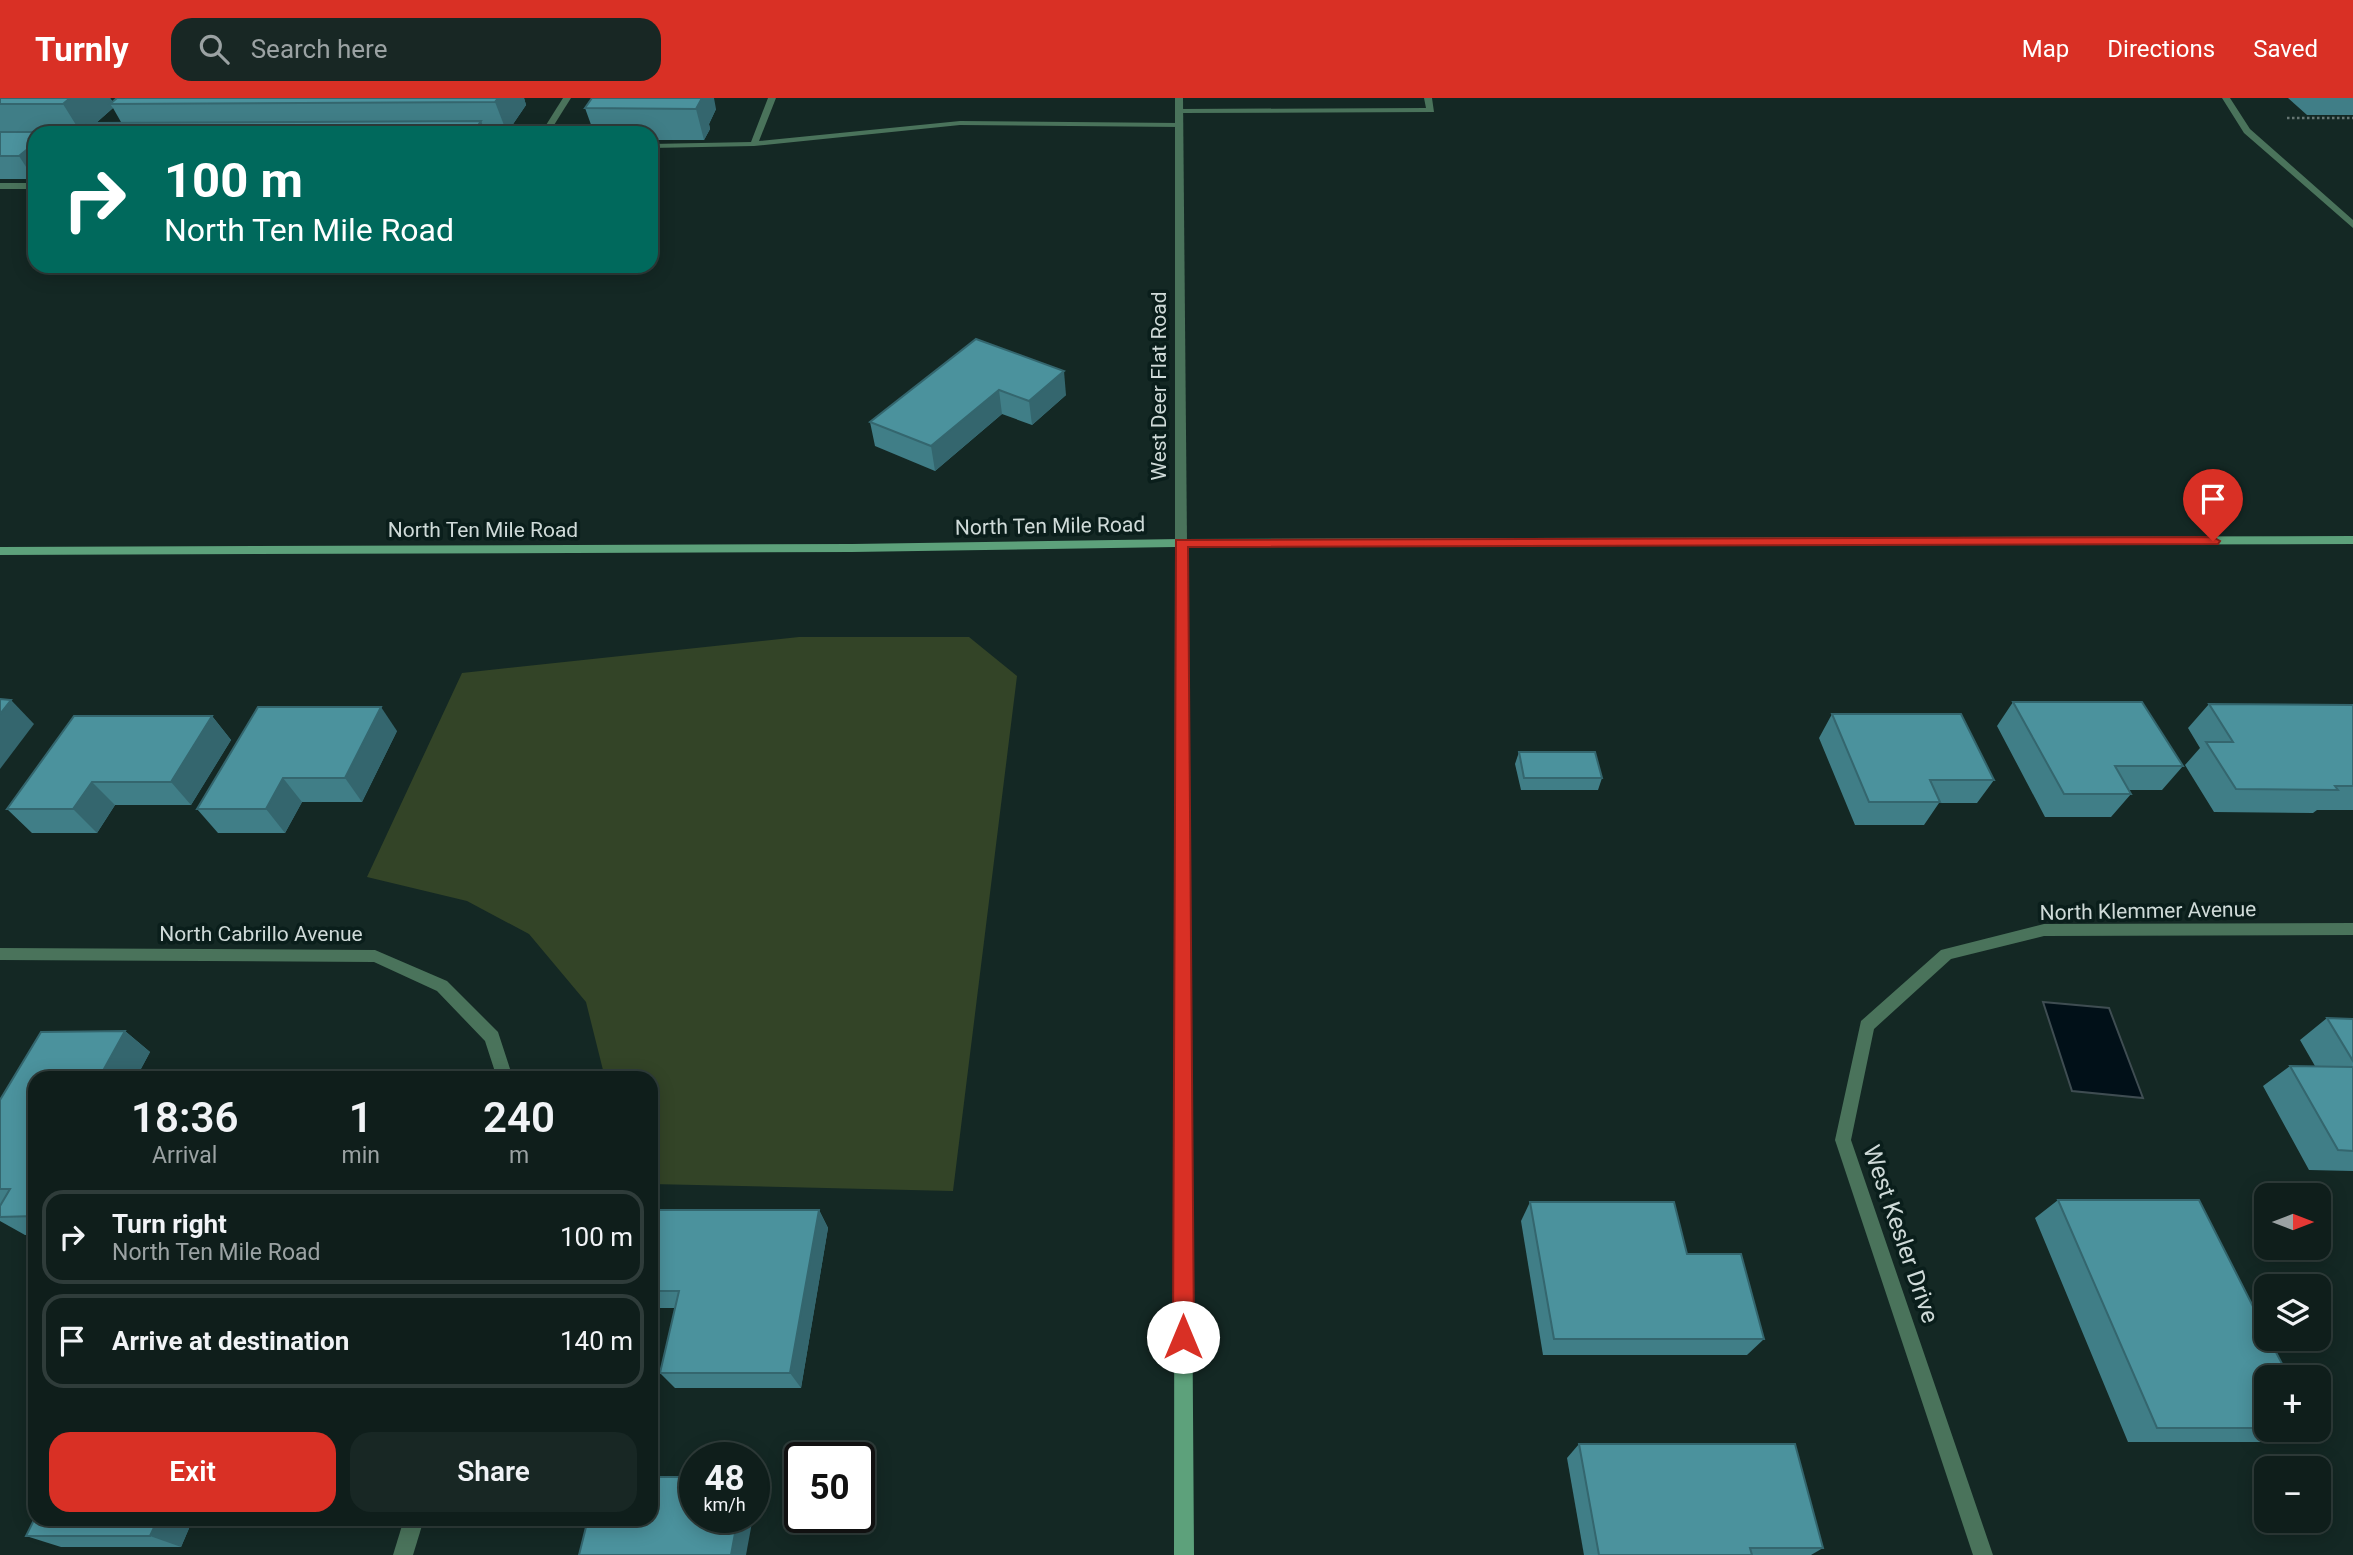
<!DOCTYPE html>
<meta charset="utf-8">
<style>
body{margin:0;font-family:Roboto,sans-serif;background:#182724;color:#f1f3f6;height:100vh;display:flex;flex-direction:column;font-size:26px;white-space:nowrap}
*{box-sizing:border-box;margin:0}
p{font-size:23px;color:#9ba2a3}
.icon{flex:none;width:38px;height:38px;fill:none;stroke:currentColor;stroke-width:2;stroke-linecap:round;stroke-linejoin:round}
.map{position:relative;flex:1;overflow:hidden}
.panel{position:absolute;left:28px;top:973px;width:630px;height:455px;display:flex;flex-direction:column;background:#0f1e1b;border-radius:21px;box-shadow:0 4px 18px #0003,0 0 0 2px #2f3c3a}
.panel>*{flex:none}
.hud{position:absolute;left:28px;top:28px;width:630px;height:147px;border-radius:21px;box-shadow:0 4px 18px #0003,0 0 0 2px #2f3c3a;background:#00695c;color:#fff;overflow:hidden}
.needle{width:46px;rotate:90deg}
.tools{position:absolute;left:2254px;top:1085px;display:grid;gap:14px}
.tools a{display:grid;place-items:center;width:77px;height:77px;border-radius:14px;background:#0f1e1b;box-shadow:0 4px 18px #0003,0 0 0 2px #2f3c3a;font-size:35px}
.speed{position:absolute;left:679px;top:1344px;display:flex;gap:14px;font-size:35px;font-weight:700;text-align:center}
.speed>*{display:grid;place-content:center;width:91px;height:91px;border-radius:50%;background:#0f1e1b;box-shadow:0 4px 18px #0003,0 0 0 2px #2f3c3a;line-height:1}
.speed small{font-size:18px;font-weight:400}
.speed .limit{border:4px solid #111;border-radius:10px;background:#fff;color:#111}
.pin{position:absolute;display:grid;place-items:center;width:60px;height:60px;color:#fff;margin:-72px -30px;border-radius:50% 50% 50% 0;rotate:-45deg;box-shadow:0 0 7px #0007}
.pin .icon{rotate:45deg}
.me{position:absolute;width:77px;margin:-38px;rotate:0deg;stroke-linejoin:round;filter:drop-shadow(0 0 5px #0008)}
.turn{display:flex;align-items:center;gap:24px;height:147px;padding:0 21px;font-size:32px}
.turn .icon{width:91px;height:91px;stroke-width:2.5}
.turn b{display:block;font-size:49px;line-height:60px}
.eta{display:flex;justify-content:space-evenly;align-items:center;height:119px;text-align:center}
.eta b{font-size:42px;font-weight:600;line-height:49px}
.cta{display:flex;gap:14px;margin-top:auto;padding:14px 21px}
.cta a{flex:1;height:80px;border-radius:21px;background:#d93025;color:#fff;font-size:28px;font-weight:600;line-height:80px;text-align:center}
.cta a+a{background:#182724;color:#f1f3f6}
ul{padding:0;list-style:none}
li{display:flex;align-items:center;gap:21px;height:94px;margin:0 14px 10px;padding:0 7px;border:4px solid #2f3c3a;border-radius:21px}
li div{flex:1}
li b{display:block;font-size:26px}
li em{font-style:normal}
header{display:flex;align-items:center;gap:42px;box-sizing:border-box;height:98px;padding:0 35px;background:#d93025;color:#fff}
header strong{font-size:33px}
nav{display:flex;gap:38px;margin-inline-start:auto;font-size:24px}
.search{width:490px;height:63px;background:#182724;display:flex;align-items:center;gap:18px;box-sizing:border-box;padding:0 24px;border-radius:21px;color:#9ba2a3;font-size:26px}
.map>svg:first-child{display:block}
.green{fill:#334427}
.water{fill:#011018;stroke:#3f4d52;stroke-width:2}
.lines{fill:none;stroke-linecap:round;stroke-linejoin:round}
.path{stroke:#667673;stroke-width:2.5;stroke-dasharray:2.5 2.5;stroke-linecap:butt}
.service{fill:#4a735b;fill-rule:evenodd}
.minor{fill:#4a735b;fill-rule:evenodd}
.tertiary{fill:#4a735b;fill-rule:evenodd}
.secondary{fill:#5da17b;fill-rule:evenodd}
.wall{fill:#407e87;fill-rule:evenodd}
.shaded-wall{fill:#34666e}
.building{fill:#4b929d;stroke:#34666e;stroke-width:2}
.route{fill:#d93025;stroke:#8d1f18;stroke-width:2}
.labels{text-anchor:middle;stroke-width:7;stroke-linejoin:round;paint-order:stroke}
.street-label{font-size:21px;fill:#cfdad8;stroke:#0a1e1b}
.near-street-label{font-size:24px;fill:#cfdad8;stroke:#0a1e1b}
</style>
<header>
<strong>Turnly</strong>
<div class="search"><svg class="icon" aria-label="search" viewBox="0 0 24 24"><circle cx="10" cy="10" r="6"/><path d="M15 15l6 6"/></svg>Search here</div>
<nav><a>Map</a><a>Directions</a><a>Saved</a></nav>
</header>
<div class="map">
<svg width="2353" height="1457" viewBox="0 0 2353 1457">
<rect width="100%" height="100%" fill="#142824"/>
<!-- green -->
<polygon class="green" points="799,539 969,539 1017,578 953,1093 651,1086 651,980 605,980 586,904 529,836 467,803 367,779 462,575"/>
<!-- water -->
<polygon class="water" points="2043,904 2109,910 2143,1000 2072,993"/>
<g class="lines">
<!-- path -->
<polyline class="path" points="2287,20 2353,20"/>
<!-- service -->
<g class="service">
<polygon points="563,0 571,0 549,35 541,35"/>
<polygon points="768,0 776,0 759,43 960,23 1179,25 1183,27 1179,29 960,27 754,48 651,50 651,46 751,44"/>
<rect x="0" y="85" width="35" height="6"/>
</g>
<!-- minor -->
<g class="minor">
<polygon points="1424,0 1432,0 1434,14 1179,15 1175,13 1179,11 1426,10"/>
<polygon points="2222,0 2230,0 2250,31 2353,122 2353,130 2244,35"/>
<polygon points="2353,825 2353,837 2044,838 1951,861 1874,931 1851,1042 1993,1457 1973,1457 1835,1042 1861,923 1941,852 2044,826"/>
<polygon points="0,850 375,852 447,883 498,934 513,980 497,980 485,943 437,893 374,864 0,862"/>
<polygon points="404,1421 424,1421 413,1457 393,1457"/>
</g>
<!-- tertiary -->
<polygon class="tertiary" points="1175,0 1183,0 1187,445 1181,449 1175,445"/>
<!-- secondary -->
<polygon class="secondary" points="2353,438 2353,446 1187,449 1194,1457 1174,1457 1175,449 852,454 0,457 0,449 852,446 1181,441"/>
</g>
<!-- wall -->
<g class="wall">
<path d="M0,0H110L113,4L524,0L526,7L507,35H35L34,81H0ZM113,10L121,24H97Z"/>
<polygon points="2288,0 2353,0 2353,17 2307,17"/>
<polygon points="585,10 716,11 709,26 710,31 704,42 651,42 651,35 594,35"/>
<polygon points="976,241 1066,297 1032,327 1002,316 935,373 875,348 870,324"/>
<polygon points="2013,604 2183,668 2162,692 2129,692 2131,696 2111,719 2045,719 1997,628"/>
<polygon points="2209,606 2353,607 2353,712 2317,712 2313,715 2214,714 2185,667 2200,650 2188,630"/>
<polygon points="1832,616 1994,682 1977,705 1939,705 1924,727 1855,727 1819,640"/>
<polygon points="212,618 231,642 191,707 115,707 97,735 32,735 7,711"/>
<polygon points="397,633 362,704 302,704 285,735 218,735 197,711"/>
<polygon points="1519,654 1602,680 1598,692 1521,692 1515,666"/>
<polygon points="2327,920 2353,921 2353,1073 2309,1072 2263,988 2290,968 2315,968 2300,942"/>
<polygon points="125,933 150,954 136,980 35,980 35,1137 25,1137 0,1123 0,1002 41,934"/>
<polygon points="2058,1102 2266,1279 2266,1332 2311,1332 2282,1344 2128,1344 2035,1120"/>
<polygon points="1530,1104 1687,1156 1764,1241 1747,1257 1543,1257 1521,1123"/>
<polygon points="651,1112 819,1112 828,1130 801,1290 675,1290 660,1275 675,1210 651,1210"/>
<polygon points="1579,1346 1823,1450 1811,1457 1584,1457 1567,1360"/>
<polygon points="35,1421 193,1421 181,1449 61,1449 26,1438"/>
</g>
<!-- shaded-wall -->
<g class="shaded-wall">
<polygon points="70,0 110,0 114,6 110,6 113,10 85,35 81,35 63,6"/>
<polygon points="498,0 524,0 526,7 507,35 495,4"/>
<polygon points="698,0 714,0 716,11 709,26 710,31 704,42 696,11"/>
<polygon points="481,23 486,35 473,35"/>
<polygon points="35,45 35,80 34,81 19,58"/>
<polygon points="1064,273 1066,297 1032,327 1029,303"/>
<polygon points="999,292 1002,316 935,373 931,348"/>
<polygon points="11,602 34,626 0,671 0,616"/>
<polygon points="381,609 397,633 362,704 345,680"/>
<polygon points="212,618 231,642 191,707 171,684"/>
<polygon points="283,680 302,704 285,735 266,711"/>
<polygon points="92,684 115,707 97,735 73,711"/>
<polygon points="125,933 150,954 136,980 99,980"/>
<polygon points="819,1112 828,1130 801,1290 790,1275"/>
<polygon points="754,1389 758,1392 754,1412"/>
<polygon points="738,1419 753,1419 746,1457 731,1457"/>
<polygon points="158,1421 193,1421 181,1449 150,1438"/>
</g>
<!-- building -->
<g class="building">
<polygon points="0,0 70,0 63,6 0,6"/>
<polygon points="117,0 498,0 495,4 110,6"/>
<polygon points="592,0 702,0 696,11 585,10"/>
<polygon points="481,23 473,35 76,35 88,25"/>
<polygon points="0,34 47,34 46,35 35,35 35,45 19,58 0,58"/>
<polygon points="976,241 1064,273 1029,303 999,292 931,348 870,324"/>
<polygon points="0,601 11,602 0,616"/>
<polygon points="2013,604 2142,604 2183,668 2115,668 2131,696 2064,696"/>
<polygon points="2209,606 2353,607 2353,688 2335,688 2338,692 2236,691 2206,644 2233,644"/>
<polygon points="258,609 381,609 345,680 283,680 266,711 197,711"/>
<polygon points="1832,616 1961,616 1994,682 1930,682 1940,704 1869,704"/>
<polygon points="74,618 212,618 171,684 92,684 73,711 7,711"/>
<polygon points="1519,654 1595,654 1602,680 1524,680"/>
<polygon points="2327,920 2353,921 2353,963"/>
<polygon points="125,933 99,980 35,980 35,1118 0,1119 0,1108 10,1091 0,1091 0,1002 41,934"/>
<polygon points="2290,968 2353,969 2353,1053 2338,1052"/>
<polygon points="2058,1102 2199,1102 2266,1234 2266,1241 2269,1241 2289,1279 2266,1279 2266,1330 2157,1330"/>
<polygon points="1530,1104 1674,1104 1687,1156 1741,1156 1764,1241 1554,1241"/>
<polygon points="651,1112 819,1112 790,1275 660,1275 679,1193 651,1193"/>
<polygon points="1579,1346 1795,1346 1823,1450 1750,1450 1752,1457 1599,1457"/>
<polygon points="651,1379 695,1379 695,1419 738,1419 731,1457 579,1457 588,1421 651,1421"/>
<polygon points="35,1420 35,1421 158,1421 150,1438 26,1438"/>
</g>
<!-- route -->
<polygon class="route" points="2213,439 2220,443 2218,446 1188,449 1194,1239 1191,1246 1183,1249 1176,1246 1173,1239 1176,442"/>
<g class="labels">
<!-- street labels -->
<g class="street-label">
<text transform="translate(1159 288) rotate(-90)" y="7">West Deer Flat Road</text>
<text transform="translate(1050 428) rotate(-1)" y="7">North Ten Mile Road</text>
<text x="483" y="439">North Ten Mile Road</text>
<text transform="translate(2148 813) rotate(-1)" y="7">North Klemmer Avenue</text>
<text x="261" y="843">North Cabrillo Avenue</text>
</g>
<!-- near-street labels -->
<g class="near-street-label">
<text transform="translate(1901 1136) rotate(71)" y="8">West Kesler Drive</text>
</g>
</g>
</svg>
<div class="tools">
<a><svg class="needle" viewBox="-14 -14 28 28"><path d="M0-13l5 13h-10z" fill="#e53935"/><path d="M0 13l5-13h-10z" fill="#9ba2a3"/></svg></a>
<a><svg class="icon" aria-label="layers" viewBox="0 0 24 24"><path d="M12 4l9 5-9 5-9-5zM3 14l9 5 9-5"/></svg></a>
<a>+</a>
<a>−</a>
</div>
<div class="speed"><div>48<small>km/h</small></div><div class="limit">50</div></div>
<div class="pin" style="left:2213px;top:443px;background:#d93025"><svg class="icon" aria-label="arrive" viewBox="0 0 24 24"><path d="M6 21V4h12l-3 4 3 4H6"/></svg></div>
<svg class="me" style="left:1183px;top:1239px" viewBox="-20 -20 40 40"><circle r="19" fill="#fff"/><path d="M0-13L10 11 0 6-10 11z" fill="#d93025"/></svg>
<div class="hud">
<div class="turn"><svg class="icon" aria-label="right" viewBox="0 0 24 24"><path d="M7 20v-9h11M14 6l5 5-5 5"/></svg><div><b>100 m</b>North Ten Mile Road</div></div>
</div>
<section class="panel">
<div class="eta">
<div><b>18:36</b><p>Arrival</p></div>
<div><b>1</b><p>min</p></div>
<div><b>240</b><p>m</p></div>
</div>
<ul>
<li><svg class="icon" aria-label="right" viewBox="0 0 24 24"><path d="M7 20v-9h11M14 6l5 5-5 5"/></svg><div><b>Turn right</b><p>North Ten Mile Road</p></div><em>100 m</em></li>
<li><svg class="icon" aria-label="arrive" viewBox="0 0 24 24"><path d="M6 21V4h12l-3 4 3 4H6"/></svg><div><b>Arrive at destination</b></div><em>140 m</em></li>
</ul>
<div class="cta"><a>Exit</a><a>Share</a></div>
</section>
</div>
